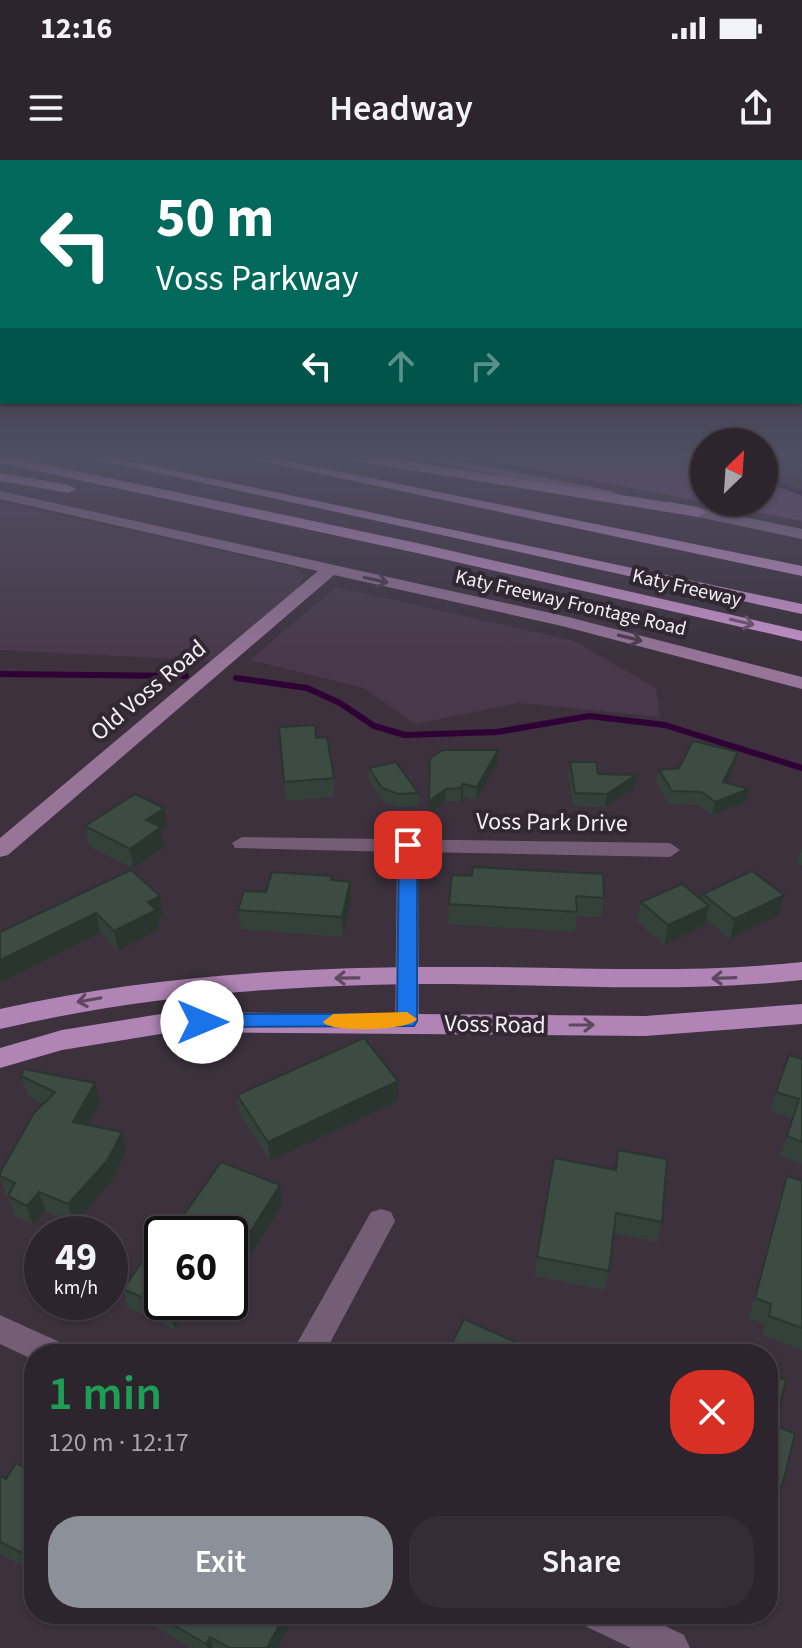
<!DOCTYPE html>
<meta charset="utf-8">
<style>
body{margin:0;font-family:"Source Sans 3",sans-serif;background:#352d36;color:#f1f3f6;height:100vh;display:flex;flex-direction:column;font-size:30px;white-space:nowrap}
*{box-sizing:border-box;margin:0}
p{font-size:26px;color:#a7a5aa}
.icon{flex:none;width:44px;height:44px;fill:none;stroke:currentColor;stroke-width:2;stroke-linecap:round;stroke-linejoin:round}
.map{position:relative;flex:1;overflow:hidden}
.side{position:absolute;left:24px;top:1184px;width:754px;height:280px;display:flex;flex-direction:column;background:#2d252e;border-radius:32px;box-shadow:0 2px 6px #0004,0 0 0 2px #48424a}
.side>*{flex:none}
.banner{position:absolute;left:0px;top:0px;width:802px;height:244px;box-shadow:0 2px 6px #0004,0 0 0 2px #48424a;background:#00695c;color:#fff;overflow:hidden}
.needle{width:52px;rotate:25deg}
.fabs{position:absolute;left:690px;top:268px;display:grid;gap:16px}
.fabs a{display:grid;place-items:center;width:88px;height:88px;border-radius:50%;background:#2d252e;box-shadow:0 2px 6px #0004,0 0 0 2px #48424a;font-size:40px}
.speed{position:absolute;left:24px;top:1056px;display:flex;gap:16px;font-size:40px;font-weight:700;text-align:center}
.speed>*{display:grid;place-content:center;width:104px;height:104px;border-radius:50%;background:#2d252e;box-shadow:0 2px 6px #0004,0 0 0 2px #48424a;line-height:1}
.speed small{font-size:20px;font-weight:400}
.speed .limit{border:4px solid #111;border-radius:12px;background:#fff;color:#111}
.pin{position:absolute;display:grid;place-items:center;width:68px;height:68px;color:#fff;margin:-34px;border-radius:16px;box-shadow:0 4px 12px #0006}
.me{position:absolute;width:88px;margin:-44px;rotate:90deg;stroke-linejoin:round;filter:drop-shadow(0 0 6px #0008)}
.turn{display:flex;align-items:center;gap:28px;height:168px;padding:0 24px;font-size:36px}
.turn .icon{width:104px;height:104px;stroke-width:2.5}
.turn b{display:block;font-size:56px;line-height:68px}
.lanes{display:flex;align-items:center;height:76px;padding:0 24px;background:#0003;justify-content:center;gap:40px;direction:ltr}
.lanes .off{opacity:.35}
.round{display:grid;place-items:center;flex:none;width:84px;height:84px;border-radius:32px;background:#352d36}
.summary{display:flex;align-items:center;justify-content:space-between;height:136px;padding:0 24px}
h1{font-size:48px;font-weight:600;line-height:60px;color:#1e9e55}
.primary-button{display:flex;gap:16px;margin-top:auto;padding:16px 24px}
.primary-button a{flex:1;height:92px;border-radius:32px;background:#8c9099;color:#fff;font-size:32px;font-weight:600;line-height:92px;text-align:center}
.primary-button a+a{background:#352d36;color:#f1f3f6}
.status{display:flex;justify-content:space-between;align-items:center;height:56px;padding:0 40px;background:#2d252e;direction:ltr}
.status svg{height:22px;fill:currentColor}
header{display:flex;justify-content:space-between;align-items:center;height:104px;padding:0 24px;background:#2d252e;font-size:36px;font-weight:600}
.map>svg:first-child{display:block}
.built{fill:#48394a}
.green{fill:#724977}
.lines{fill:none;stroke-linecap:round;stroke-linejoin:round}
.stream-far1{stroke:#2e0234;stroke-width:5}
.stream{stroke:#2e0234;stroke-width:6}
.street{fill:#745e76;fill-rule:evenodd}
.secondary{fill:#967599;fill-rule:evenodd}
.primary{fill:#b085b5;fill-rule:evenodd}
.highway{fill:#c894cd;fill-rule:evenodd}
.wall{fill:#34413a}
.shaded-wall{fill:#2a352f}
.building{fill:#3c4c43;stroke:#2a352f;stroke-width:2}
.oneway{stroke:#4b3a4c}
.oneway2{stroke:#6e5371}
.oneway3{stroke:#5e4860}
.route{fill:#1a73e8;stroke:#114b97;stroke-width:2}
.slow{fill:#f59e0b}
.labels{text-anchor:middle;stroke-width:8;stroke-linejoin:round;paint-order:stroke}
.far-street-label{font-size:20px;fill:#f5eef6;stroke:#322733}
.street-label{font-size:24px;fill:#f5eef6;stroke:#322733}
</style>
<div class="status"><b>12:16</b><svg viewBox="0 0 49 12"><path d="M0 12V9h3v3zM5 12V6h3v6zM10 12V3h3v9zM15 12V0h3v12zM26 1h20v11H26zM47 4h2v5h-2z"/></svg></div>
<header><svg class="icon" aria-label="menu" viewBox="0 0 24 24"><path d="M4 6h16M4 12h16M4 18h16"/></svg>Headway<svg class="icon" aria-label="share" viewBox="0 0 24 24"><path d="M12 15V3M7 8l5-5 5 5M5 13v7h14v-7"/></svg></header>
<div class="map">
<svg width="802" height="1488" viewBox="0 0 802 1488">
<rect width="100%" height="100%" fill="#3c313d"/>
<!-- built -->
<g class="built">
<polygon points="0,342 294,407 305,415 298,428 217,501 0,490"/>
<polygon points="336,427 574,481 656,528 660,557 518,543 415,564 364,528 250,500"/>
</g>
<!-- green -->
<g class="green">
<polygon points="462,295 693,295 704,299 704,342"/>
<polygon points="764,321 802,334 802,361 705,342 764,342"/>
</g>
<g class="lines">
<!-- stream-far1 -->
<g class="stream-far1">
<polyline points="701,295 704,296"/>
<polyline points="764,319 802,333"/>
</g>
<!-- stream -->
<g class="stream">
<polyline points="0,514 186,516"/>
<polyline points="236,518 307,528 340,543 374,566 405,575 497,572 589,556 665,565 802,608"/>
</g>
<!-- street -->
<g class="street">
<polygon points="242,677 670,683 680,690 670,697 418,692 419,861 416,867 398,867 395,861 397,692 235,688 232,683"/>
<polygon points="381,1049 391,1052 395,1061 324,1194 291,1194 371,1052"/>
<polygon points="0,1155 64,1184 69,1194 34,1194 34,1200 0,1184"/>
<polygon points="582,1454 640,1454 684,1475 690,1488 631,1488 587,1467"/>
</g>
<!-- secondary -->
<g class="secondary">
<polygon points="403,295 429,295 612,331 619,335 612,339"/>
<polygon points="0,331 564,456 802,517 802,529 562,466 334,415 8,695 0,697 0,678 318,411 0,339"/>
<polygon points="671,342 802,369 802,379 666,350 666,344"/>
</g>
<!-- primary -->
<g class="primary">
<path d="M802,802V820C685,833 568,825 451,824C298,824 149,834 0,869V849C147,816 294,807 445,807C564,806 683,815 802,802Z"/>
<polygon points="802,844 802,864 645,876 173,872 62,890 0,908 0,888 62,870 173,852 645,856"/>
</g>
<!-- highway -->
<g class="highway">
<polygon points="0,295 417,383 802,471 802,481 417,393 0,303"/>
<polygon points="76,295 101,295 802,444 802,454"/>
<polygon points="231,295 257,295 802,406 802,416"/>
<polygon points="336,295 367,295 698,347 706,352 698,357 343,299"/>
<polygon points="0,313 69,325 76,329 69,333 0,321"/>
</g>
</g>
<!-- wall -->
<g class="wall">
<polygon points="316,578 334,618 334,637 286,641 280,586"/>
<polygon points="430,598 498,603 476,640 463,637 461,641 445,642 429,654"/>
<polygon points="570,602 598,614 636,615 634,628 605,647 573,646 568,614"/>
<polygon points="735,605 726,623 749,629 746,642 712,655 699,645 669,644 656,623 659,610"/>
<polygon points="369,608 418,633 418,646 398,647 382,641 369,621"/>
<polygon points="85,666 167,667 161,671 164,687 133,708 89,686"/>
<polygon points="802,688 802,706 797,702 801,689"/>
<polygon points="472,716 604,738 602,757 577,756 575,772 448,764 449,744"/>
<polygon points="332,721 350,722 351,741 343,777 241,769 238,750 266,732"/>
<polygon points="703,734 784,735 779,755 730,779 706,760 705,765 664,785 637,762 641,742 702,739"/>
<polygon points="160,736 163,755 158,758 159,769 118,791 100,773 0,772"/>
<polygon points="802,899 802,1004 780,996 792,959 770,951 776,932"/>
<polygon points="21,916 100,943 88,965 126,992 112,1021 74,1064 46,1052 33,1065 15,1056 8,1037 6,1035 0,1019 0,1013 43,944 28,936"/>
<polygon points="398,921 398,941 270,1001 240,955 237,935"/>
<polygon points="618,990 662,1062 657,1082 613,1073 609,1111 605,1130 535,1116 537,1097 615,1010"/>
<polygon points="221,1002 280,1025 282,1045 230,1128 230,1074 162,1074 162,1142 191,1142 174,1169 128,1148 123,1129 167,1066 174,1069"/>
<polygon points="787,1016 802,1021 802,1190 762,1175 764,1164 749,1158 780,1036"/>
<polygon points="768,1213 782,1326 774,1344 768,1341"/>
<polygon points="34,1312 34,1412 0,1394 0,1316 6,1319"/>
<polygon points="134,1454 296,1454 278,1488 191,1488"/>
</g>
<!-- shaded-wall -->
<g class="shaded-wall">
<polygon points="498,590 498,603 476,640 477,627"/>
<polygon points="738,592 735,605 721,635 723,622"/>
<polygon points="636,615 634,628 605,647 607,634"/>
<polygon points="463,624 463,637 461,641 461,628"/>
<polygon points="446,629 445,642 429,654 429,641"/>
<polygon points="749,629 746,642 712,655 715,642"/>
<polygon points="164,648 167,667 161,671 164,687 133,708 130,689 146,660"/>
<polygon points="350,722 351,741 343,777 342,757"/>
<polygon points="784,735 779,755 730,779 734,759"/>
<polygon points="160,736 163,755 158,758 159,769 118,791 114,771 148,742"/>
<polygon points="709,746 705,765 664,785 668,765"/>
<polygon points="96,753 100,773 0,823 0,800"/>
<polygon points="398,921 398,941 270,1001 268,982"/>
<polygon points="95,923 100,943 79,982 73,962"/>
<polygon points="122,972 126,992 112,1021 74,1064 68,1044"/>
<polygon points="280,1025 282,1045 230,1128 230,1104"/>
<polygon points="39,1032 46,1052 33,1065 27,1046"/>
<polygon points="175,1142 191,1142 174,1169 170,1150"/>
<polygon points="285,1454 296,1454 278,1488 267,1488"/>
<polygon points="210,1477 213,1488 208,1488 206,1484"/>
</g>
<!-- building -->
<g class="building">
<polygon points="315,565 316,578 327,577 334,618 284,622 279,567"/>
<polygon points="693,581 738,592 723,622 749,629 715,642 702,632 672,631 659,610 679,608"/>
<polygon points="443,590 498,590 477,627 463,624 461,628 446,629 429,641 430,598"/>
<polygon points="396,602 418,633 398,634 382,628 369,608"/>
<polygon points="570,602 596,602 598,614 636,615 607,634 575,633"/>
<polygon points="135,634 164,648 146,660 161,667 130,689 85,666"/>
<polygon points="473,707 603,714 604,738 576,736 577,752 449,744 452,715 472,716"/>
<polygon points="131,710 160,736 148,742 156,750 114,771 96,753 0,800 0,772"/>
<polygon points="752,711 784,735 734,759 703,734"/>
<polygon points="272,712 332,716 331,720 350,722 342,757 238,750 244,731 266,732"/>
<polygon points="682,724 709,746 668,765 641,742"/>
<polygon points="364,878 398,921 268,982 237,935"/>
<polygon points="789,895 802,899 802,982 787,976 799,939 776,932"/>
<polygon points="24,909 95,923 73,962 122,972 107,1001 68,1044 39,1032 27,1046 8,1036 15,1023 0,1016 0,1013 34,953 55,932 21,916"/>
<polygon points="618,990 667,999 662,1062 616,1053 609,1111 537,1097 554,998 616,1010"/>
<polygon points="221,1002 280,1025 230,1104 230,1074 162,1074 162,1142 175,1142 170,1150 123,1129 167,1066 174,1069"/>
<polygon points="787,1016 802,1021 802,1168 769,1156 771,1144 755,1138"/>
<polygon points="464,1159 542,1194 447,1194"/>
<polygon points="768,1213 786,1220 775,1265 795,1274 782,1326 768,1320"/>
<polygon points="16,1303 34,1312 34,1399 0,1382 0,1316 6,1319"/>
<polygon points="155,1454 285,1454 267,1488 230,1488 210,1477 206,1484"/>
</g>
<!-- one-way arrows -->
<defs><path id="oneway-shaft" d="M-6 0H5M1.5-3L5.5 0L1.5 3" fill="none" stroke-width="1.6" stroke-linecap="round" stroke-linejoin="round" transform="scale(2)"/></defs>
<g class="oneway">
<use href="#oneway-shaft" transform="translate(376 420) rotate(12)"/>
<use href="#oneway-shaft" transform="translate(630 478) rotate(14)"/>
</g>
<use class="oneway2" href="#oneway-shaft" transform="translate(742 462) rotate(13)"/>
<g class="oneway3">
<use href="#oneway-shaft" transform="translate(347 818) rotate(179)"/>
<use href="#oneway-shaft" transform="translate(724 818) rotate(178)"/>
<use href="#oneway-shaft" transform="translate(89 840) rotate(170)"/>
<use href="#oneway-shaft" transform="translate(582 865)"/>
</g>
<!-- sky -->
<linearGradient id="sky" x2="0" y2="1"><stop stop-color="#211b22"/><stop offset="0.59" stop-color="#504e62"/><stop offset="1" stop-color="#504e62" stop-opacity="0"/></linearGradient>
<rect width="802" height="503" fill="url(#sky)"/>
<!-- route -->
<polygon class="route" points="408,680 417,685 417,861 414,866 195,867 192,862 202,854 397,854 399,685"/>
<!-- slow -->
<path class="slow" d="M407,852L417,859C409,871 331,873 323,862L333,854Z"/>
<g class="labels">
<!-- far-street labels -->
<g class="far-street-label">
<text transform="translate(687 427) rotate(13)" y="7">Katy Freeway</text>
<text transform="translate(571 442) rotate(13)" y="7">Katy Freeway Frontage Road</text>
</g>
<!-- street labels -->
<g class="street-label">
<text transform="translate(148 530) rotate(-40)" y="8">Old Voss Road</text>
<text transform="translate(552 662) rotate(1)" y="8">Voss Park Drive</text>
<text transform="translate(495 864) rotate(1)" y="8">Voss Road</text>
</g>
</g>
</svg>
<div class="fabs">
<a><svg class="needle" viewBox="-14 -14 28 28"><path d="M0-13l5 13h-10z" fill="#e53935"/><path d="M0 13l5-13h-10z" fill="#a7a5aa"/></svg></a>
</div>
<div class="speed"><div>49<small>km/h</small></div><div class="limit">60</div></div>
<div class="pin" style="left:408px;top:685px;background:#d93025"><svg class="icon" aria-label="arrive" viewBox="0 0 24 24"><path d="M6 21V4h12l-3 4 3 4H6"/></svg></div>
<svg class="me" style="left:202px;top:862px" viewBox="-20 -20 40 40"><circle r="19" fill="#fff"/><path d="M0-13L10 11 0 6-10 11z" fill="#1a73e8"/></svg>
<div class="banner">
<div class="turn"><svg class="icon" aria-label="left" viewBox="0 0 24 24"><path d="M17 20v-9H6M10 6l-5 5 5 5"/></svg><div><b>50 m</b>Voss Parkway</div></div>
<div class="lanes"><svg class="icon" aria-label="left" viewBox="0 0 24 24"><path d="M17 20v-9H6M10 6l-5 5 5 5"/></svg><svg class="icon off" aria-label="ahead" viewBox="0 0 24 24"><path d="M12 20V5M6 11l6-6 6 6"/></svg><svg class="icon off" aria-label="right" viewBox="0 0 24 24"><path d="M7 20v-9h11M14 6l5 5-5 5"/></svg></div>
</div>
<section class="side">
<div class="summary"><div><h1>1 min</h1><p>120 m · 12:17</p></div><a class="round" style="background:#d93025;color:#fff"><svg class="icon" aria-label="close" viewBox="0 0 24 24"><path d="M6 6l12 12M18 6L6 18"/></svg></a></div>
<div class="primary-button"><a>Exit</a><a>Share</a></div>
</section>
</div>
